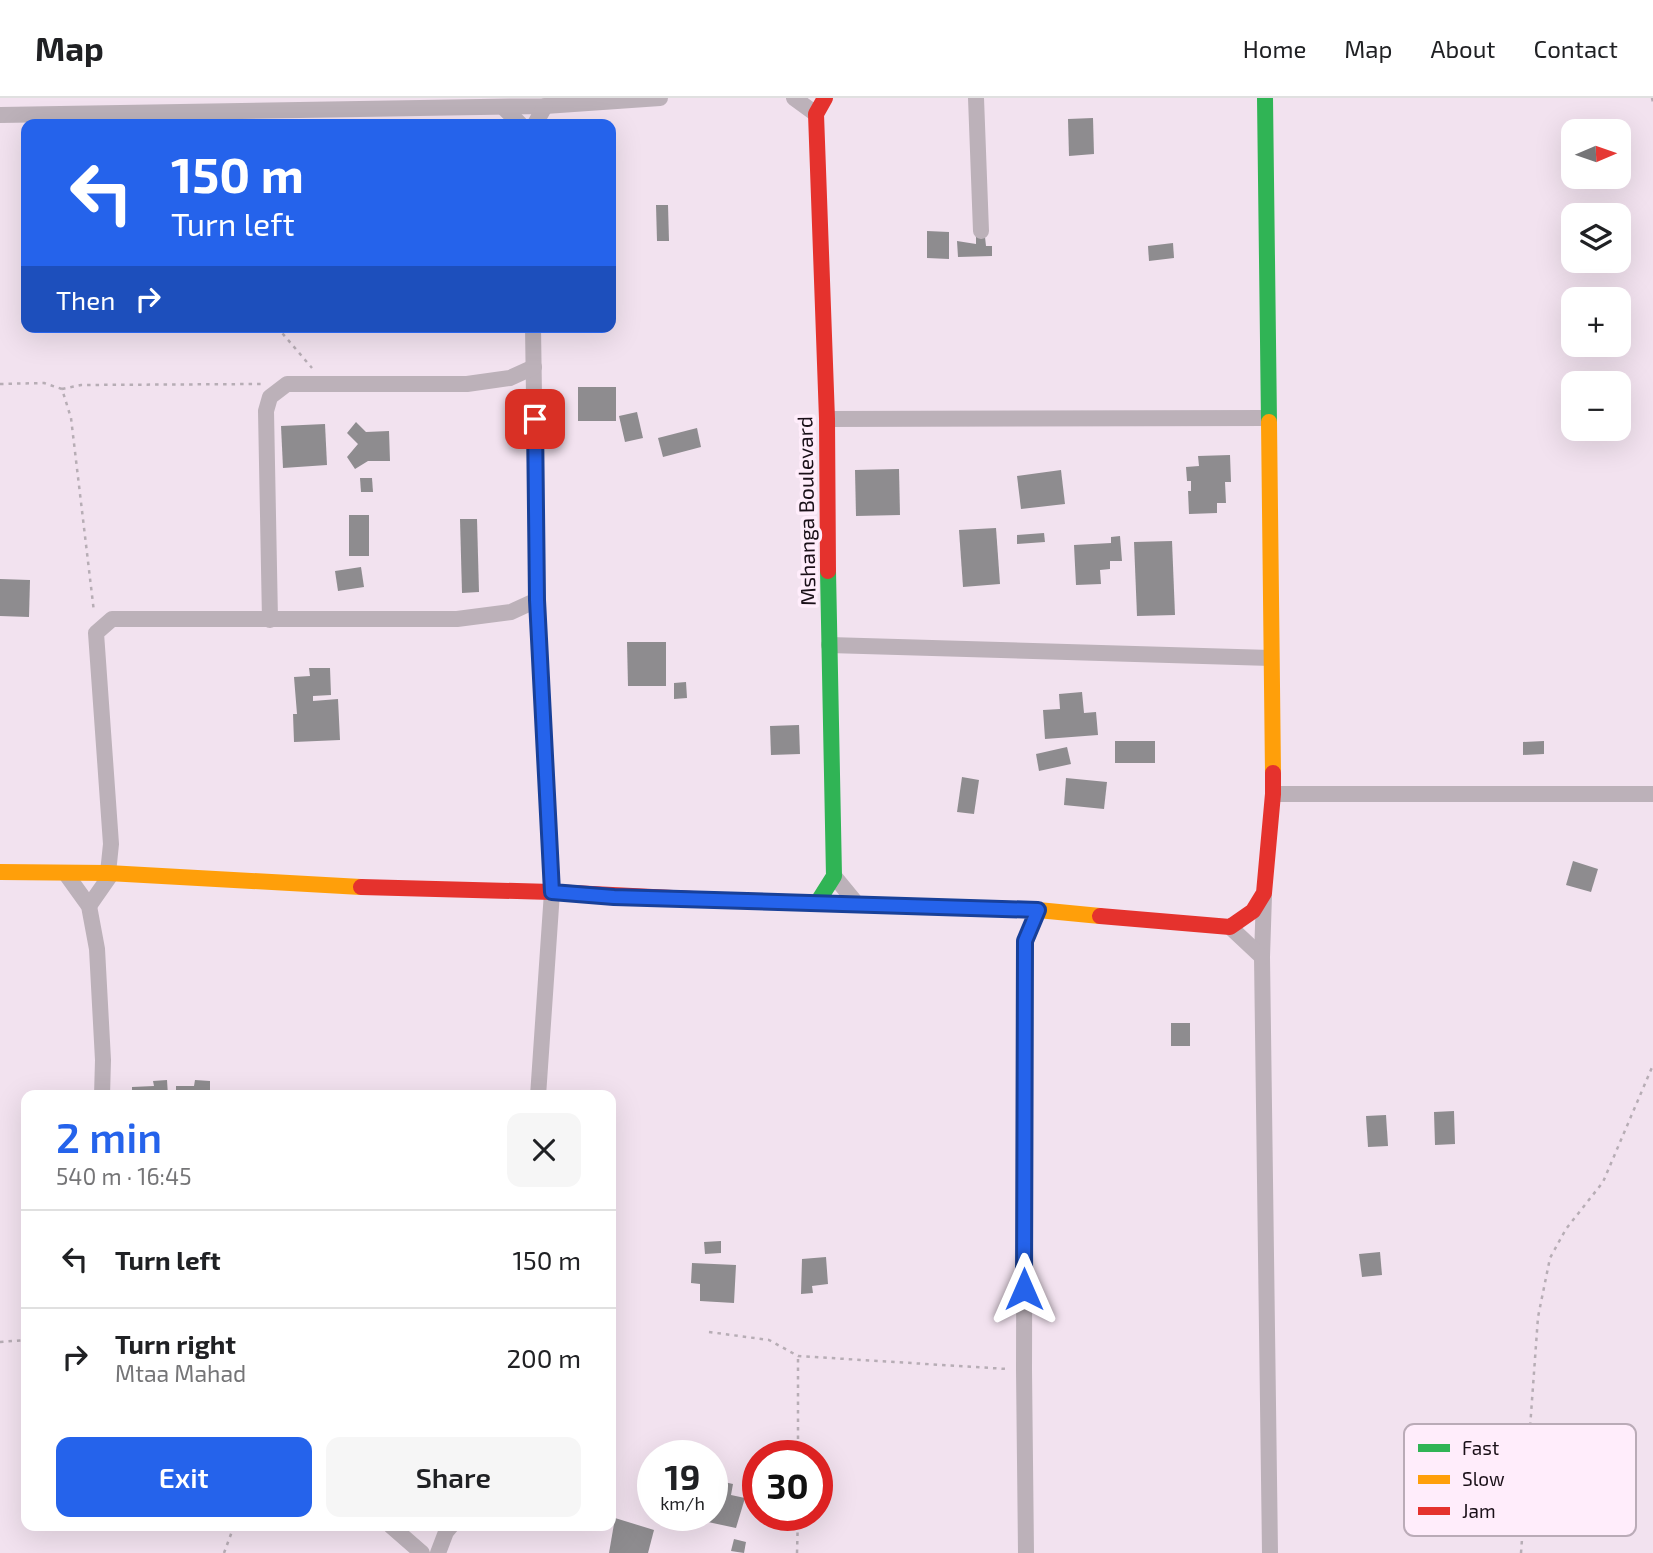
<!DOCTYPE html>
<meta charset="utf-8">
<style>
body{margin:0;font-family:"Exo 2",sans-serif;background:#f6f6f6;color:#202124;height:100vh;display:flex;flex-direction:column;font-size:26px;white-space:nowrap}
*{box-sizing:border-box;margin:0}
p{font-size:23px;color:#757577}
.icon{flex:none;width:38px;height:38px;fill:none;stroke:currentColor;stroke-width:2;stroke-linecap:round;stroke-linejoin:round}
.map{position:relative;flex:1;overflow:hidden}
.drawer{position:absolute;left:21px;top:992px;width:595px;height:441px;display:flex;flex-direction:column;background:#fff;border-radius:14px;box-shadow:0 7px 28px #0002}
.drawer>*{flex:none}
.banner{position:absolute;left:21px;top:21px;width:595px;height:214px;border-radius:14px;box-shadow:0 7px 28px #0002;background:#2563eb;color:#fff;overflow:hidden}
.needle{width:46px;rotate:88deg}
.buttons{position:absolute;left:1561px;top:21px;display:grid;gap:14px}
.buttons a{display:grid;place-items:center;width:70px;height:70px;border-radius:14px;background:#fff;box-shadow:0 7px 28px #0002;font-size:35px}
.speed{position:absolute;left:637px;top:1342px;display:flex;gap:14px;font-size:35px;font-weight:700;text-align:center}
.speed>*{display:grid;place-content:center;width:91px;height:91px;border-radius:50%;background:#fff;box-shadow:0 7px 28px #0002;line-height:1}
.speed small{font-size:18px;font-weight:400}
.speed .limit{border:10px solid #d22;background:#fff;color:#111}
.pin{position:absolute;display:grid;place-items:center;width:60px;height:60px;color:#fff;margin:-30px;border-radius:14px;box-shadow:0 4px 10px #0006}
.me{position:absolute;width:77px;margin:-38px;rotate:0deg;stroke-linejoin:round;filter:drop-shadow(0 0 5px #0008)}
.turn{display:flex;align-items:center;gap:24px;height:147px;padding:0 35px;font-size:32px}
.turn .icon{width:91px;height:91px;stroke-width:2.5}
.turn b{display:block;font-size:49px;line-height:60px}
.then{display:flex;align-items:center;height:66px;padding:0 35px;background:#0003;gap:14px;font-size:26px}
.round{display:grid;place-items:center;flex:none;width:74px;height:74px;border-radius:14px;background:#f6f6f6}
.head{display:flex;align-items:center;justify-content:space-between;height:119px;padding:0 35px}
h1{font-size:42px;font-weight:600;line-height:52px;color:#2563eb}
.primary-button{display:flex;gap:14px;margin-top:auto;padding:14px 35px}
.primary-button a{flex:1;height:80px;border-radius:14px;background:#2563eb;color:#fff;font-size:28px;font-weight:600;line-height:80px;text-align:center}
.primary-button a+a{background:#f6f6f6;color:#202124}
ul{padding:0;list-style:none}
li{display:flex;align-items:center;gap:21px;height:98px;padding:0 35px;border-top:2px solid #e0e0e0}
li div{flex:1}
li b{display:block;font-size:26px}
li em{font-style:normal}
header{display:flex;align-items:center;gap:42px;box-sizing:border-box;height:98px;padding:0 35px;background:#fff;border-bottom:2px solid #e0e0e0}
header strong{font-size:33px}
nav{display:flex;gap:38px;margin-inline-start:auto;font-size:24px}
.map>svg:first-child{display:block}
.building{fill:#8e8c8f}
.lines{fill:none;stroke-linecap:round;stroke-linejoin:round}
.path{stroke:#b7adb5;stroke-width:2.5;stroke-dasharray:3.5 5;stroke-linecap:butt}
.street{stroke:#bcb1b9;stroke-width:16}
.fast{stroke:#30b455;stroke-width:16}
.slow{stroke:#ff9f0a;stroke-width:16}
.jam{stroke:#e5322d;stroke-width:16}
.route-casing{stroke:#184099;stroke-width:18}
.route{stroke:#2563eb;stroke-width:12}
.labels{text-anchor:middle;stroke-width:7;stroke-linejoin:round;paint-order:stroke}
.street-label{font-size:21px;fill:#1a1018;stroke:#ffedfb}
.key{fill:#ffedfb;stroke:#baabb7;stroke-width:2}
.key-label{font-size:19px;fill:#1a1018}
</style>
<header>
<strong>Map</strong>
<nav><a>Home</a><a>Map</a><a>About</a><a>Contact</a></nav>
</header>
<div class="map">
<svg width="1653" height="1455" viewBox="0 0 1653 1455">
<rect width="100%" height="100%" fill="#f2e2ef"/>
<!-- building -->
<g class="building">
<polygon points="1093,20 1094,56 1069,58 1068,21"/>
<polygon points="656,107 668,107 669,143 657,143"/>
<polygon points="927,133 949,134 949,161 927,160"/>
<polygon points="976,139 985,139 986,148 992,148 992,158 958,159 957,143 976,146"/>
<polygon points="1173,145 1174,160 1149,163 1148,148"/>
<rect x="578" y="289" width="38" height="34"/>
<polygon points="637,314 643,340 625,344 619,318"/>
<polygon points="356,324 366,334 389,333 390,363 368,363 355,371 347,359 358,346 347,335"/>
<polygon points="325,326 327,367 283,370 281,328"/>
<polygon points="697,330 701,349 663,359 658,340"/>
<polygon points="1230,357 1231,384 1225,384 1226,405 1217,405 1217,415 1189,416 1188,393 1191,393 1191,383 1187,383 1186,369 1199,368 1198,358"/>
<polygon points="899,371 900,417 856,418 855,372"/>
<polygon points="1061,372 1065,406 1021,411 1017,378"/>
<polygon points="360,380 372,380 373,394 361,394"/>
<rect x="349" y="417" width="20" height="41"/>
<polygon points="460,421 477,421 479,494 462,495"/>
<polygon points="996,430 1000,486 963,489 959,432"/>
<polygon points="1044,435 1045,444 1017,446 1017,437"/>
<polygon points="1120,438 1122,463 1110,463 1110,471 1100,472 1101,486 1076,487 1074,447 1111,445 1111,439"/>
<polygon points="1172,443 1175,517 1137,518 1134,444"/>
<polygon points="361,469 364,489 338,493 335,473"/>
<polygon points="0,481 30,482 29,519 0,518"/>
<polygon points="627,544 666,544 666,588 628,588"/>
<polygon points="309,570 330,570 331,597 313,598 313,603 338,601 340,642 294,644 293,616 297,616 294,579 310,578"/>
<polygon points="686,584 687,600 674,601 674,585"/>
<polygon points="1082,594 1084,615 1096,614 1098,637 1045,641 1043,612 1060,611 1059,596"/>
<polygon points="799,627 800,656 771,657 770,628"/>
<rect x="1115" y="643" width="40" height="22"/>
<polygon points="1544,643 1544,656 1523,657 1523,644"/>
<polygon points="1067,649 1071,666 1039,673 1036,656"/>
<polygon points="962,679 979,682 974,716 957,714"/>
<polygon points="1066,680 1107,684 1104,711 1064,707"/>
<polygon points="1573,763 1598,771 1591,794 1566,787"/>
<rect x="1171" y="925" width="19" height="23"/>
<polygon points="167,982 168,998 132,998 132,989 154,988 153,983"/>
<polygon points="195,982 210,983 210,998 176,998 176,988 194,988"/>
<polygon points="1454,1013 1455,1046 1435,1047 1434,1014"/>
<polygon points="1386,1017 1388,1048 1368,1049 1366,1018"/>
<polygon points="721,1143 721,1155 705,1156 704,1144"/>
<polygon points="1380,1154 1382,1177 1362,1179 1359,1156"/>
<polygon points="826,1159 828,1186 812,1188 813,1195 801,1196 802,1161"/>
<polygon points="692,1165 736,1167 734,1205 700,1203 700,1186 691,1185"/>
<polygon points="715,1382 733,1386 731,1397 745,1400 736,1430 708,1424 709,1418 712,1418 712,1389 714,1389"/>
<polygon points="615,1420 654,1432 648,1455 609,1455"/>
<polygon points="734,1441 746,1444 744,1455 731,1453"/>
</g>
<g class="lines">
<!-- path -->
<g class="path">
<polyline points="1652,0 1653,4"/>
<polyline points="277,229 312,270"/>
<polyline points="0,286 44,285 62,291 71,320 94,514"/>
<polyline points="62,291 81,287 261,286"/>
<polyline points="709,1234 769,1242 798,1258 1007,1271"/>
<polyline points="0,1244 26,1242"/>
<polyline points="798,1358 798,1258"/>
<polyline points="224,1455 234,1428"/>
<polyline points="797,1455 798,1418"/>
<polyline points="1521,1455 1538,1219 1550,1160 1566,1131 1603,1084 1653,967"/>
</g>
<!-- street -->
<g class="street">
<polyline points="794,0 816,16"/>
<polyline points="976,0 981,133"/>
<polyline points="503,9 520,26"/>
<polyline points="0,17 545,8 660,0"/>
<polyline points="535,26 545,8"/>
<polyline points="533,229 537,502 552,794 538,998"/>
<polyline points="827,321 1268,320"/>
<polyline points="270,522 266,313 270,299 287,286 467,286 510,280 534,269"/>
<polyline points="829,547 1271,560"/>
<polyline points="1273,696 1653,696"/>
<polyline points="108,775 111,746 96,535 112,521 457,521 511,514 537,502"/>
<polyline points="66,776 89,808 97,851 103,962 102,998"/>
<polyline points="834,778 857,806"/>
<polyline points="1264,797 1262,859 1270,1455"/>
<polyline points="89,808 112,775"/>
<polyline points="1230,829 1262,859"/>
<polyline points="391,1428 422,1455"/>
<polyline points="438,1455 446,1434 451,1428"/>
<polyline points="1026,1455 1024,1272 1025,843 1038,812"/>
</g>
<!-- fast -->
<g class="fast">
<polyline points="1265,0 1269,324"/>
<polyline points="817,805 834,778 828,473"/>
</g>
<!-- slow -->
<g class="slow">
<polyline points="1269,324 1273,675"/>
<polyline points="0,774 108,775 361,789"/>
<polyline points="693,801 1038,812 1100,818"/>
</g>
<!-- jam -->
<g class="jam">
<polyline points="825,0 816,16 827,321 828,473"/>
<polyline points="361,789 552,794 693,801"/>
<polyline points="1100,818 1230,829 1253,813 1264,795 1273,696 1273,675"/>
</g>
</g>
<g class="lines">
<defs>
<polyline id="route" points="535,321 537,502 552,794 614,799 1038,812 1025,843 1024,1191"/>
</defs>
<!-- route casing -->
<use href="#route" class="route-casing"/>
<!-- route -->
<use href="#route" class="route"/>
</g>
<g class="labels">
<!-- street labels -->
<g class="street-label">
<text transform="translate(807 413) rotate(-91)" y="7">Mshanga Boulevard</text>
</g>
</g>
<!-- legend -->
<rect x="1404" y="1326" width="232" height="112" rx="10" class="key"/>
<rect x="1418" y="1346" width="32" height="8" fill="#30b455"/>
<rect x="1418" y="1377" width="32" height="9" fill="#ff9f0a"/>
<rect x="1418" y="1409" width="32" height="8" fill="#e5322d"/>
<g class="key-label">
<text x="1462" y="1357">Fast</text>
<text x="1462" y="1388">Slow</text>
<text x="1462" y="1420">Jam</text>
</g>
</svg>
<div class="buttons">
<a><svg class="needle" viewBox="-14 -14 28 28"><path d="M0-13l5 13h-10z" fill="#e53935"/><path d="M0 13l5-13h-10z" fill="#757577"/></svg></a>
<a><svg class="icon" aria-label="layers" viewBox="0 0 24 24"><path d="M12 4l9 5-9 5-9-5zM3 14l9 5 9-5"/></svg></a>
<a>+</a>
<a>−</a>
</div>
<div class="speed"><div>19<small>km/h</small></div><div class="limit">30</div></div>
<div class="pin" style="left:535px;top:321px;background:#d93025"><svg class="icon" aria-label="arrive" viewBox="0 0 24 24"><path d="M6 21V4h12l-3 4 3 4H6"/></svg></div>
<svg class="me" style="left:1024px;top:1191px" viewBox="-20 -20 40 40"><path d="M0-17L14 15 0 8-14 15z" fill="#2563eb" stroke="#fff" stroke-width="4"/></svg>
<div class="banner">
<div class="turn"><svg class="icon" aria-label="left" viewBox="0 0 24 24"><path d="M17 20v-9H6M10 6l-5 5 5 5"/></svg><div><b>150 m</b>Turn left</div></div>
<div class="then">Then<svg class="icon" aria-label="right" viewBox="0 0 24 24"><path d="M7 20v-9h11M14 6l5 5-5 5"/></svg></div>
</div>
<section class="drawer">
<div class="head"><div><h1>2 min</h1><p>540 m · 16:45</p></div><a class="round"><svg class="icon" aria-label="close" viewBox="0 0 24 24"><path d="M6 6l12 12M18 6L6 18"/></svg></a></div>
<ul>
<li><svg class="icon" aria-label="left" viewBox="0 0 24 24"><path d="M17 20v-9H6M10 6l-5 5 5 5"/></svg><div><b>Turn left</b></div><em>150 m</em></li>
<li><svg class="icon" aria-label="right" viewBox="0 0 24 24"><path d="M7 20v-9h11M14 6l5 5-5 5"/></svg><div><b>Turn right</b><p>Mtaa Mahad</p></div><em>200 m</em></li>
</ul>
<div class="primary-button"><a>Exit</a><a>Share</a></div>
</section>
</div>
